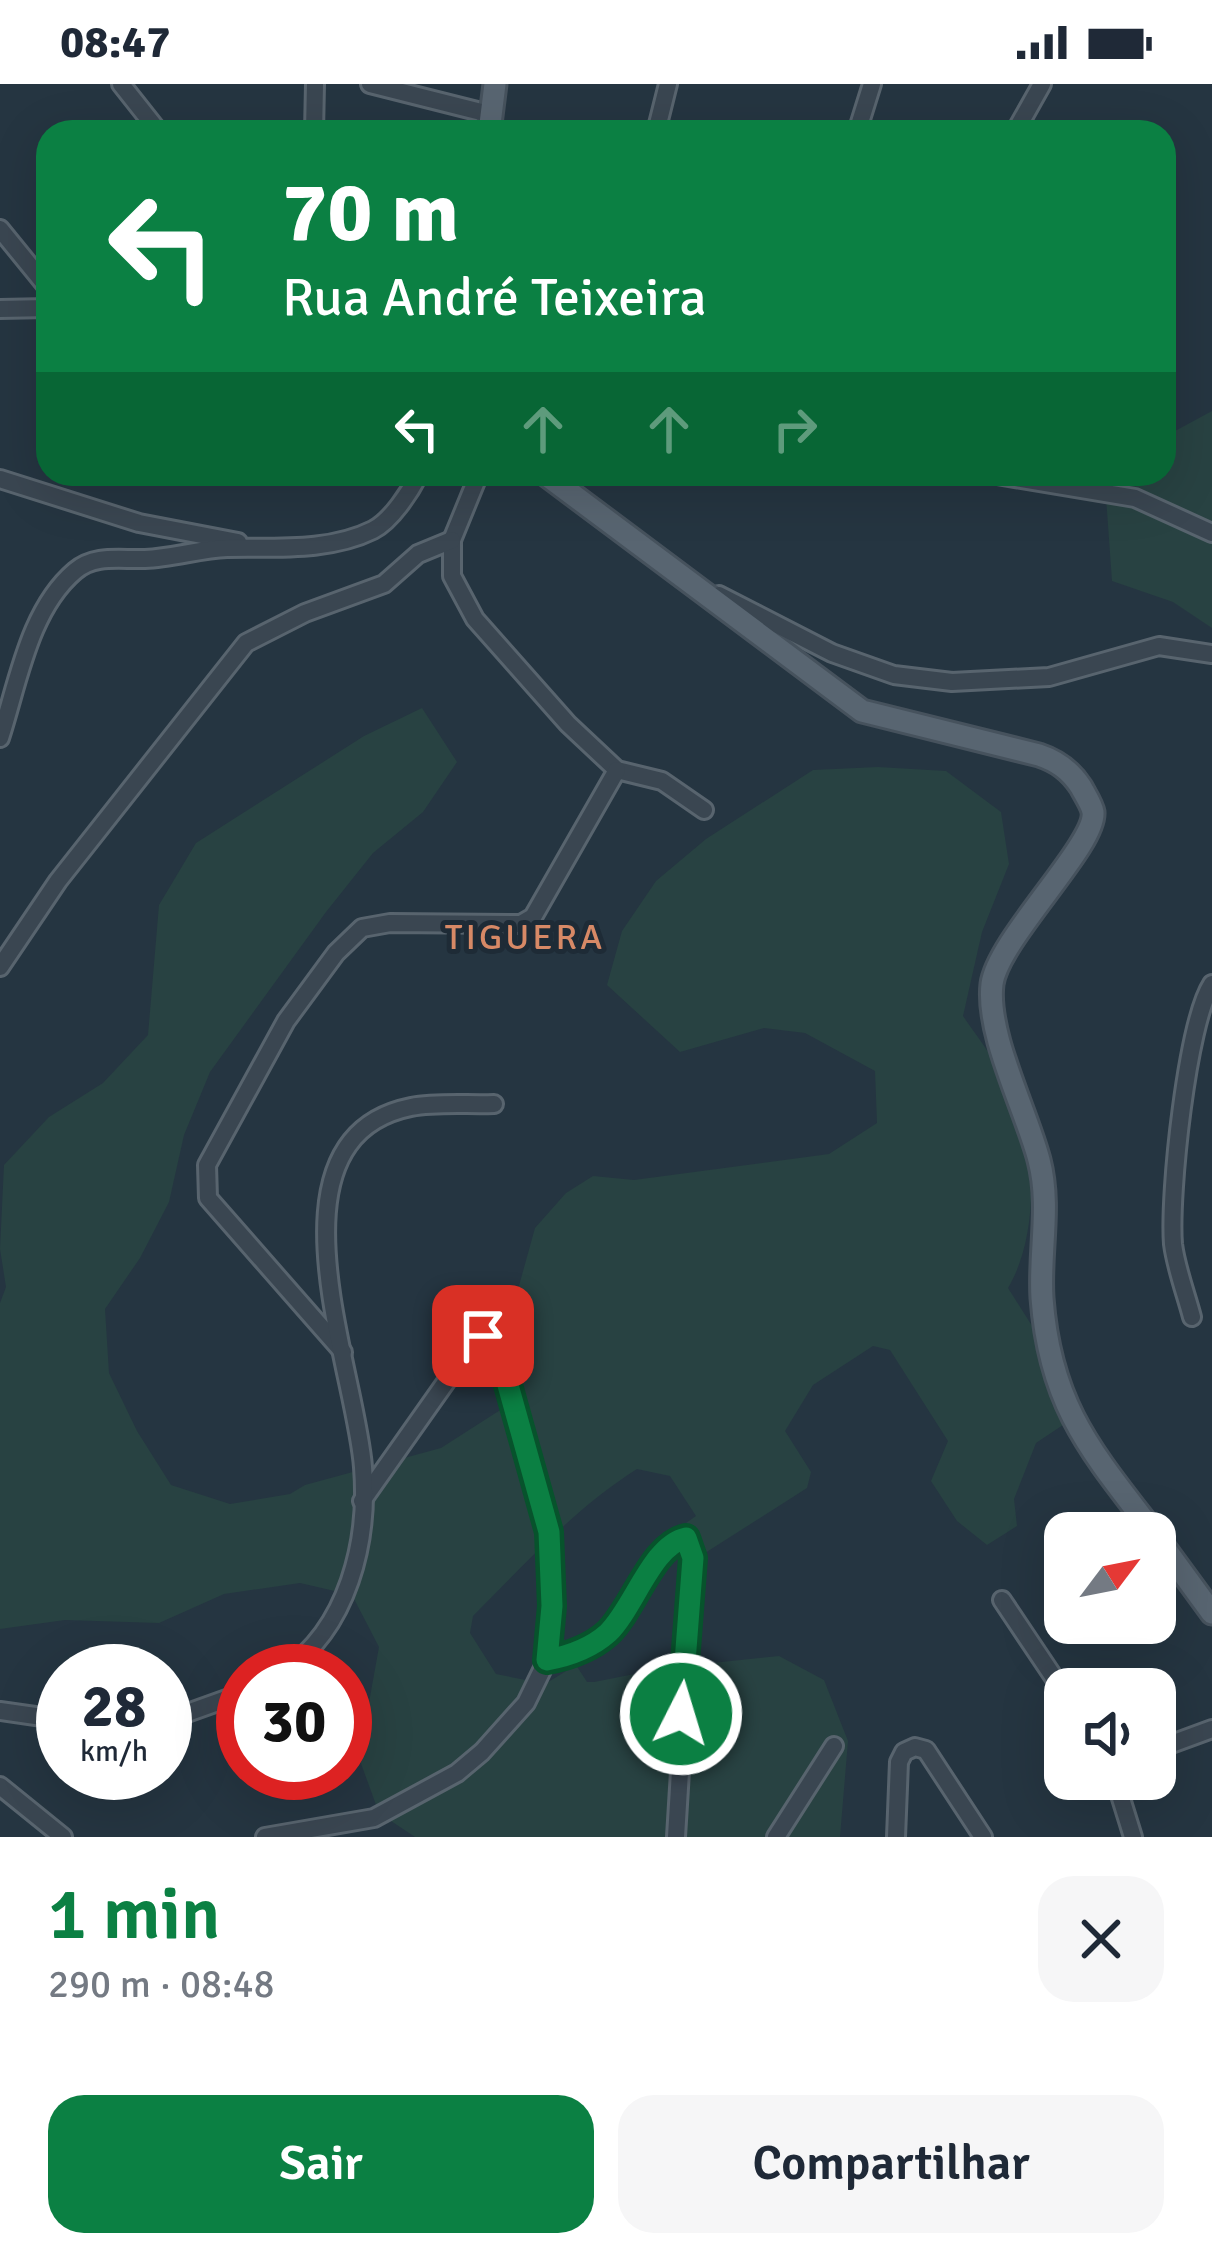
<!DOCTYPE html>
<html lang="pt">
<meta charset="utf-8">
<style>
body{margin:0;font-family:Signika,sans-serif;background:#f6f6f7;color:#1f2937;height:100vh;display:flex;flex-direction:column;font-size:45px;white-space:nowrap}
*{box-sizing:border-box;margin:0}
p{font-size:39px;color:#747a83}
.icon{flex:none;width:66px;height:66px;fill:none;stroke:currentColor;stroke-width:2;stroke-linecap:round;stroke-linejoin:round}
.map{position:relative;height:1753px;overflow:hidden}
.panel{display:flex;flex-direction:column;background:#fff;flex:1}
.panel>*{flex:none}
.banner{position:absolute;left:36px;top:36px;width:1140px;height:366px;border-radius:36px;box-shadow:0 12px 48px #0002;background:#0b8043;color:#fff;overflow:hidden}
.needle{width:78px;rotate:58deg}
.buttons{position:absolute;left:1044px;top:1428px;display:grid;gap:24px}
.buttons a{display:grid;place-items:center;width:132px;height:132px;border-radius:24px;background:#fff;box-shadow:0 12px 48px #0002;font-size:60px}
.speed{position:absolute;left:36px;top:1560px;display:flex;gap:24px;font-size:60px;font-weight:700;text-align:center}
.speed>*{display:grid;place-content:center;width:156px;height:156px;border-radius:50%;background:#fff;box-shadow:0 12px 48px #0002;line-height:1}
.speed small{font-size:30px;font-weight:400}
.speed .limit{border:18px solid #d22;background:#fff;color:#111}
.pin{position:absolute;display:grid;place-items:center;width:102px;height:102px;color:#fff;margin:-51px;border-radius:24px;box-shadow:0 6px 18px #0006}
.me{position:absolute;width:132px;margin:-66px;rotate:5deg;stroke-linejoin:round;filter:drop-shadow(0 0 9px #0008)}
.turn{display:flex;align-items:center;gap:42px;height:252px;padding:0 48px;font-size:54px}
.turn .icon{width:156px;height:156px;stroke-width:2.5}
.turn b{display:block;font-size:84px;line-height:102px}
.lanes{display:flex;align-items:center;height:114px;padding:0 48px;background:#0003;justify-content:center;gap:60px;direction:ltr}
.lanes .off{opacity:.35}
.round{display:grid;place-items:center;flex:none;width:126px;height:126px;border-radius:36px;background:#f6f6f7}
.summary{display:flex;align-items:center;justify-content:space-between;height:204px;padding:0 48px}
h1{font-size:72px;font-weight:600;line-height:90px;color:#0b8043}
.button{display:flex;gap:24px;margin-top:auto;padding:24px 48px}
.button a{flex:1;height:138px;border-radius:36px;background:#0b8043;color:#fff;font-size:48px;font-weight:600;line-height:138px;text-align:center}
.button a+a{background:#f6f6f7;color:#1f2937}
.status{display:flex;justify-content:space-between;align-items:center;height:84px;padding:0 60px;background:#fff;direction:ltr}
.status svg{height:33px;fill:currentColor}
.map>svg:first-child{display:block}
.green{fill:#284242}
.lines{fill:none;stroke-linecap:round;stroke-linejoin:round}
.minor-casing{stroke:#58646e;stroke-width:22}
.major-casing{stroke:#46525d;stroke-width:27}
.minor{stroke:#3a4651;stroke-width:16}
.major{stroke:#586571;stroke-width:21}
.route-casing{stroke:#07532c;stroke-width:30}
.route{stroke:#0b8043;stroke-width:21}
.labels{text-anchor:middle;stroke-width:10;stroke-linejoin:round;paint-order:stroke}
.neighbourhood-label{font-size:36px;letter-spacing:3px;fill:#d78966;stroke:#1e2b36}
</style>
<div class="status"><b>08:47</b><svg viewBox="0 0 49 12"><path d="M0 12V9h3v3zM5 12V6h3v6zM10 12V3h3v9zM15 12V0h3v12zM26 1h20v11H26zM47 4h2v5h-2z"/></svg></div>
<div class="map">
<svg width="1212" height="1753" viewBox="0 0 1212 1753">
<rect width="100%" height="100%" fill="#253541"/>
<!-- green -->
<g class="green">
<polygon points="1212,327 1212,544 1173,518 1112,497 1106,413 1125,390 1164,390 1164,353"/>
<path d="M422,624L457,678L423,728L373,769L326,828L210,988L184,1051L169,1118L140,1174L105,1225L109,1289L137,1347L171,1401L230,1420L290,1410L305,1401L441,1364L516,1316L512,1227L535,1144L566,1109L593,1092L634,1096L829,1070L877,1039L875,987L805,949L764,944L680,968L607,901L622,847L656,797L706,755L813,686L878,683L946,687L1001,728L1009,780L982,848L963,932C980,957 1002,984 1014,1012C1038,1065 1038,1154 1008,1204L1034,1245L1066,1339L1036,1359L1014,1415L1017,1442L987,1461L957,1437L931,1397L948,1357L890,1266L873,1262L813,1301L785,1347L811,1388L807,1404L705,1469L686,1439L696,1432L670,1392L637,1385C575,1424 525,1480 473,1532L470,1549L496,1590L545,1600L576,1581L587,1598H594L665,1584L779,1572L824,1596L848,1657L840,1753H415L379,1729L359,1674L379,1563L352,1511L300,1499L224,1510L159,1539L65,1536L0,1545V1219L6,1203L0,1165L4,1081L49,1033L103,999L148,951L159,821L196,759L364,652Z"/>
</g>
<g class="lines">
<defs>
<g id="minor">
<polyline points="121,0 159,48"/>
<polyline points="370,0 489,30"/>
<polyline points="314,48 315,0"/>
<polyline points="656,48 668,0"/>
<polyline points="857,48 872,0"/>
<polyline points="1015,48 1042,0"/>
<polyline points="0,145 48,204"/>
<polyline points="0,225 48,224"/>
<polyline points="479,390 452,456 452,492 475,535 568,640 617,686 662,697 704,726"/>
<polyline points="991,390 1135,414 1212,449"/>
<polyline points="0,395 139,439 238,458"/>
<polyline points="719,511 832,569 894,591 952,598 1049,593 1159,562 1212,570"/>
<path d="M0,654C18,599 29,526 75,487C95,470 120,476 145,475C173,474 200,465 227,464C274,463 329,468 373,446C391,437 410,408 419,390"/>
<polyline points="0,883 58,797 246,559 305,529 384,500 418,470 452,456"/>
<path d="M1192,1233C1186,1210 1176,1184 1173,1160C1169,1110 1187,939 1212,900"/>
<polyline points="343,1268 208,1114 207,1081 286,937 336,869 362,844 390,839 521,840 533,833 617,686"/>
<path d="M362,1417L477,1254L483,1252L496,1258L549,1449L552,1522L547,1576C601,1565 622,1531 651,1487C660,1472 667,1461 683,1454L689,1457L693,1474L676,1753"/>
<polyline points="1002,1516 1065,1610"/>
<path d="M284,1587C348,1544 369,1458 363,1383C356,1285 259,1054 411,1023C437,1018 468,1021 494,1020"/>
<polyline points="0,1627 63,1636"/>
<polyline points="165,1637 243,1609"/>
<polyline points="1155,1666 1212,1645"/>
<polyline points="1115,1695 1133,1753"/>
<polyline points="0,1702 63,1753"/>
<polyline points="265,1753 374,1734 457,1689 482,1668 526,1619 547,1576"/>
<polyline points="776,1753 834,1662"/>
<polyline points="896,1753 899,1678 904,1668 915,1663 926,1666 983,1753"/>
</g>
<g id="major">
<polyline points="489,48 495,0"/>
<path d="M545,390L862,627L1039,671C1057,677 1070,686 1081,703C1084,709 1092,721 1093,728C1097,760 998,855 992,900C986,950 1026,1026 1039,1076C1051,1122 1039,1168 1042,1214C1050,1322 1091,1367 1154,1449"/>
<polyline points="1155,1451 1212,1529"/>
</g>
</defs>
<!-- minor casing -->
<use href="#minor" class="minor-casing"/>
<!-- major casing -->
<use href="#major" class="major-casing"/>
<!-- minor -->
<use href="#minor" class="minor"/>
<!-- major -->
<use href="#major" class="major"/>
</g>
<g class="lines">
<defs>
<path id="route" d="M483,1252L496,1258L549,1448L552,1522L547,1576C569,1572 590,1565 608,1549C634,1524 652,1461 686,1454L693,1474L681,1630"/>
</defs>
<!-- route casing -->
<use href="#route" class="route-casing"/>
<!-- route -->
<use href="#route" class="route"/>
</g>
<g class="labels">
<!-- neighbourhood labels -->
<g class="neighbourhood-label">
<text x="525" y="865">TIGUERA</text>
</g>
</g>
</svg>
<div class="buttons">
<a><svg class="needle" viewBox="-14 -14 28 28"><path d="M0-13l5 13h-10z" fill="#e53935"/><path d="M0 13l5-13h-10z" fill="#747a83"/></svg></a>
<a><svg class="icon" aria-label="sound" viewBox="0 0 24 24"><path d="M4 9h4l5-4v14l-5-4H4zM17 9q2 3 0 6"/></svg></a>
</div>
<div class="speed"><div>28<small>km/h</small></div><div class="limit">30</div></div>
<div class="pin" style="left:483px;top:1252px;background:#d93025"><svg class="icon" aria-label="arrive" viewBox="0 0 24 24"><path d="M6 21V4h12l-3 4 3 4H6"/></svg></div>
<svg class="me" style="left:681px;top:1630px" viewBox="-20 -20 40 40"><circle r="17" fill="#0b8043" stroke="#fff" stroke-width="3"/><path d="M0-11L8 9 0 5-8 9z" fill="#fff"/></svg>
<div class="banner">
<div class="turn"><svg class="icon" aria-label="left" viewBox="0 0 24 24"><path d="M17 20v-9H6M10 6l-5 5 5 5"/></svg><div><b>70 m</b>Rua André Teixeira</div></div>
<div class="lanes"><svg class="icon" aria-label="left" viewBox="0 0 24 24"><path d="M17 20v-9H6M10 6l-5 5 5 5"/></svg><svg class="icon off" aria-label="ahead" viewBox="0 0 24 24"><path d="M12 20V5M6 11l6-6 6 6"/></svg><svg class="icon off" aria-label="ahead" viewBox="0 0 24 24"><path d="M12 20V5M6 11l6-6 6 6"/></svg><svg class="icon off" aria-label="right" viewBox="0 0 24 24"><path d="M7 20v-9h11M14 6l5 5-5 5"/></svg></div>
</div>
</div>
<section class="panel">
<div class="summary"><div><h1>1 min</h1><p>290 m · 08:48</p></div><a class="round"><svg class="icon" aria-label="close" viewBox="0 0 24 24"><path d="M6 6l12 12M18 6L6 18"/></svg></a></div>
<div class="button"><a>Sair</a><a>Compartilhar</a></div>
</section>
